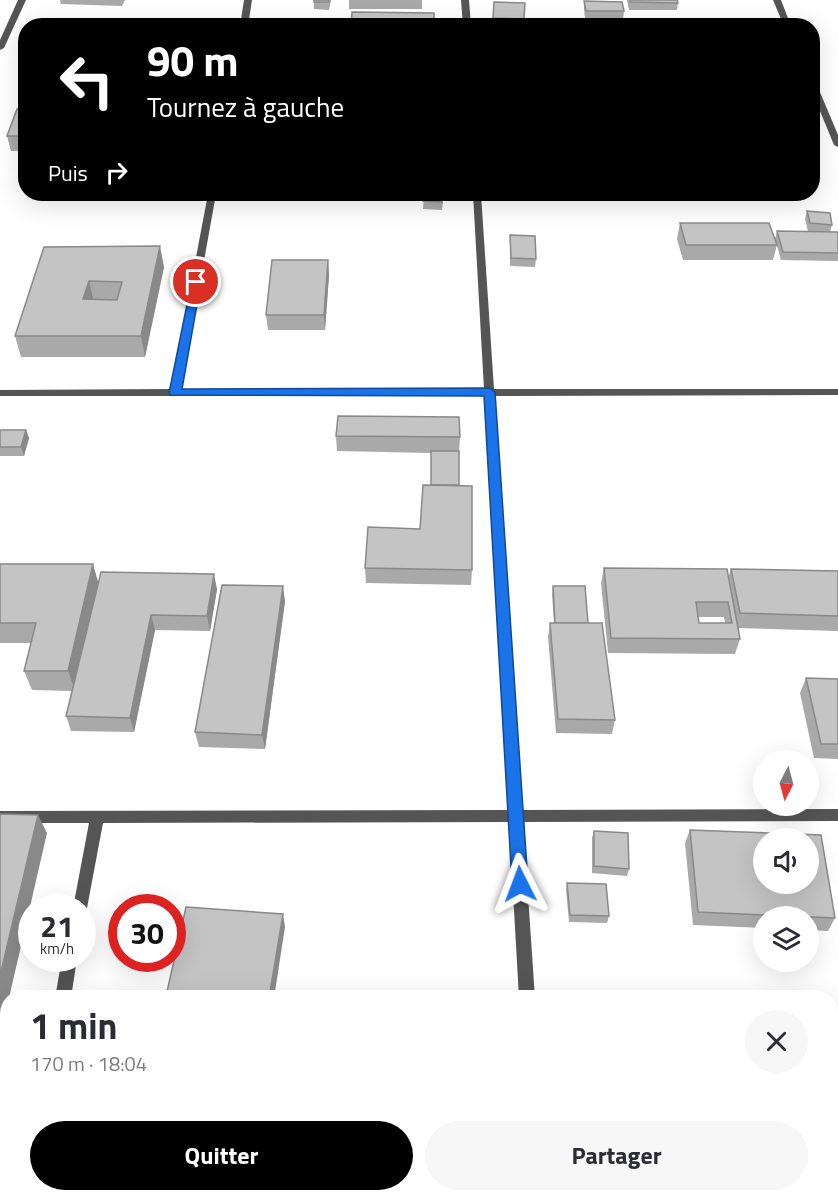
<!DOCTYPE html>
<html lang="fr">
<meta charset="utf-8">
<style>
body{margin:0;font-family:"Titillium Web",sans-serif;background:#f7f7f7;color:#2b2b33;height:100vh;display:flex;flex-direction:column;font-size:22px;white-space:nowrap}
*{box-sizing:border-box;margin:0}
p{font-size:20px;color:#7c7c81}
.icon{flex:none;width:33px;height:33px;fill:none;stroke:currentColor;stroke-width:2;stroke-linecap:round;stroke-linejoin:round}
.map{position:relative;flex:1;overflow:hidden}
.sheet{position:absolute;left:0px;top:990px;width:838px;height:212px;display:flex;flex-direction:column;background:#fff;border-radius:24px 24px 0 0;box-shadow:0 6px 24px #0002}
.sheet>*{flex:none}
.hud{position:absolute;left:18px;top:18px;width:802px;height:183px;border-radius:24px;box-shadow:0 6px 24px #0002;background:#000;color:#fff;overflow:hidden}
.needle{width:39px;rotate:186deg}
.buttons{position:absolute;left:753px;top:750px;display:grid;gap:12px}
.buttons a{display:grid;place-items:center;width:66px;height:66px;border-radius:50%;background:#fff;box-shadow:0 6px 24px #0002;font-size:30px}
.speed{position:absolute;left:18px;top:894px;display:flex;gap:12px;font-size:30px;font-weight:700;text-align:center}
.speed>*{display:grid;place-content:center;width:78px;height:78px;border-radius:50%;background:#fff;box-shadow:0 6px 24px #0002;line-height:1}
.speed small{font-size:15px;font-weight:400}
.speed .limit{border:9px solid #d22;background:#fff;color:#111}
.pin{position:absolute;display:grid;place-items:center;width:51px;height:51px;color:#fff;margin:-26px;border:3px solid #fff;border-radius:50%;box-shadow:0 2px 6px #0007}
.me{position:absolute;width:66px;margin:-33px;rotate:357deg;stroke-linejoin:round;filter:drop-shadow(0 0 4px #0008)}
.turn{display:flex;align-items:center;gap:21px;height:126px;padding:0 30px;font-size:27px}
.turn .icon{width:78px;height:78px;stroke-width:2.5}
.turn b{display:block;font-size:42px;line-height:51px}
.then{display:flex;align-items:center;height:57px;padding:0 30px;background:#0003;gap:12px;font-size:22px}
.round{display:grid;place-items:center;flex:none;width:63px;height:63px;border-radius:32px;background:#f7f7f7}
.overview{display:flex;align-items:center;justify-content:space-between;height:102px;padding:0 30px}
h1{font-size:36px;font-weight:700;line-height:45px}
.primary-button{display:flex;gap:12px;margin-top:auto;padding:12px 30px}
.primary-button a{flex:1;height:69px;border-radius:36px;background:#000;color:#fff;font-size:24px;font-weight:700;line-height:69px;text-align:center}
.primary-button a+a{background:#f7f7f7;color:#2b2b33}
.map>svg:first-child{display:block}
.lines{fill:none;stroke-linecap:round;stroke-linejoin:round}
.minor{fill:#555;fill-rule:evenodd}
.wall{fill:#a9a9a9;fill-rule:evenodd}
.shaded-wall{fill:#898989}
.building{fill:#c4c4c4;stroke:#898989;stroke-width:1.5;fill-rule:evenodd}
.route{fill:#1a73e8;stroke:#114b97;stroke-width:1.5}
</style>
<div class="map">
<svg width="838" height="1201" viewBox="0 0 838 1201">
<rect width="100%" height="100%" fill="#fff"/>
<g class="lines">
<!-- minor -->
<g class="minor">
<polygon points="18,0 26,0 4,48 0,50 0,40"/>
<polygon points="244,0 252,0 248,26 240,26"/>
<polygon points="461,0 469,0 471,26 463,26"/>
<polygon points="773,0 781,0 791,26 784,26"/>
<polygon points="813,83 817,85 838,135 838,147 834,145 813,94"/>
<polygon points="208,194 216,194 181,389 484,389 473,194 481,194 494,389 838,389 838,395 495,396 522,810 838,809 838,821 523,822 535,998 519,998 509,822 103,823 87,908 82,914 82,908 73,908 89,823 0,823 0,811 508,810 484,396 0,396 0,390 171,389"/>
<polygon points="62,958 77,958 71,998 55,998"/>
<polygon points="18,1194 34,1194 33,1201 17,1201"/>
<rect x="531" y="1194" width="16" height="7"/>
</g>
</g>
<!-- wall -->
<g class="wall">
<polygon points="60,0 125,0 122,6 61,4"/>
<polygon points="314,0 331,0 329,10 314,9"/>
<rect x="349" y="0" width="73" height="9"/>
<polygon points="627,0 677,0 678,3 677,10 629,10"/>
<polygon points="584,1 624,11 623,19 585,18 584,9"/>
<polygon points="494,2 525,3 524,26 492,25"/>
<polygon points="26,109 26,151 11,151 7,136"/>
<polygon points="424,194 444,194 442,210 423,209"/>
<polygon points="807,211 832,225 830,232 838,232 838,261 781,260 775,239 777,231 808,231 805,219"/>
<polygon points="680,223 777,245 773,260 683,260 677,239"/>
<polygon points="510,235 536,259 535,267 510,266"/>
<polygon points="44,247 164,267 145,357 21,357 15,336"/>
<polygon points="328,260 329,275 325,330 268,330 266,315"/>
<polygon points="0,430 26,430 29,438 24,456 0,456"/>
<polygon points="336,436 460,437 459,453 459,485 472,570 471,585 366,583 365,568 420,529 431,485 431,453 337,451"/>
<polygon points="0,564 98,583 217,589 210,631 155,630 134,732 71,731 66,716 72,691 32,690 24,671 31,643 0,643"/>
<path d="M604,568L728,578L731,569L838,571V631L738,628L740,639L735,654L608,653L601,583ZM698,617H724L725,623H699Z"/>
<polygon points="553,586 588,623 615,720 612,734 556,733 548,637 550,623 554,623 552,594"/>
<polygon points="285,601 265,749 199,747 195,732"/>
<polygon points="806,678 838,679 838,759 814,758 800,693"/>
<polygon points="690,830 835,918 828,931 808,930 808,916 764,916 764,928 693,925 685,843"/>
<polygon points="594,831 629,869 627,876 592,873 592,838"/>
<polygon points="567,883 609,916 607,923 569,922 566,890"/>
</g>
<!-- shaded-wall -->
<g class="shaded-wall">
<polygon points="160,246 164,267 145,357 141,336"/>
<polygon points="328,260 329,275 325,330 324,315"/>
<polygon points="89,281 94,302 83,299"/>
<polygon points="26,430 29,438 24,456 21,447"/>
<polygon points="93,564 99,585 75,691 68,671"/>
<polygon points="214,574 217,589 210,631 207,616"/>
<polygon points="283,586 285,601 265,749 262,735"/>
<polygon points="151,615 155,630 134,732 130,718"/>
<polygon points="38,815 47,833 9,998 8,998 8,1004 0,1037 0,976"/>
<polygon points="283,914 285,927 274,998 269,998"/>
<polygon points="356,1194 358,1194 358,1201 355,1201"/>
</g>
<!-- building -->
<g class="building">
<rect x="314" y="0" width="15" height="2"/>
<polygon points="630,0 677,0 678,3 630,2"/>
<polygon points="584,1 622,2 624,11 586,11"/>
<polygon points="494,2 525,3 524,19 493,18"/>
<polygon points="352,12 434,13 434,26 351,26"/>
<polygon points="17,109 26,109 26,136 7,136"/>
<polygon points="424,194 443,194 442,202 423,201"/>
<polygon points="807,211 830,213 832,225 810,223"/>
<polygon points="680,223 769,223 777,245 686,245"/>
<polygon points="777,231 838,232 838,253 783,252"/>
<polygon points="510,235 535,236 536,259 511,258"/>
<path d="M160,246L141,336H15L44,247ZM89,281L122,282L117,300L83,299Z"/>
<polygon points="272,260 328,260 324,315 266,315"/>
<polygon points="338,416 459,417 460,437 336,436"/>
<polygon points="0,430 26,430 21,447 0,447"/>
<rect x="431" y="451" width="28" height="34"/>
<polygon points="423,485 472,486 472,570 365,568 368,527 420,529"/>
<polygon points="0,564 93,564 68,671 24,671 36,623 0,623"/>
<path d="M604,568L727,569L740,639L611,638ZM696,602H728L732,623H699Z"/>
<polygon points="731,569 838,571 838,616 740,613"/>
<polygon points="101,572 214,574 207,616 151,615 130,718 66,716"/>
<polygon points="222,585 283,586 262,735 195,732"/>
<polygon points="553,586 585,586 588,623 555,623"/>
<polygon points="550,623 602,623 615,720 558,719"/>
<polygon points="806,678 838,679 838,744 821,744"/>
<polygon points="0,814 38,815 0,976"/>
<path d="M690,830L821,835L835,918L698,912ZM764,838H808V884H764Z"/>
<polygon points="594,831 628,833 629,869 594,866"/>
<polygon points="567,883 606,884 609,916 570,915"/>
<polygon points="186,907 283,914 269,998 181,998 166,996"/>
<polygon points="277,1194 356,1194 355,1201 276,1201"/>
<polygon points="379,1194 496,1194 497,1201 378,1201"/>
</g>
<!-- route -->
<polygon class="route" points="192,280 201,282 182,389 490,388 495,392 528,884 526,889 520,891 514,889 512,884 484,396 171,395 169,393"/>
</svg>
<div class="buttons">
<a><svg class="needle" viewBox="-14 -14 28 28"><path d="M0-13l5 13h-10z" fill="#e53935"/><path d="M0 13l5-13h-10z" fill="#7c7c81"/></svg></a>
<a><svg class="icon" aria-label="sound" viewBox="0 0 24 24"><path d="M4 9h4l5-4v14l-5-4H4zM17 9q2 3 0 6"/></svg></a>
<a><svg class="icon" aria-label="layers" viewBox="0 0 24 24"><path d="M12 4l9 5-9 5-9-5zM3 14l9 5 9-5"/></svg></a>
</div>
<div class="speed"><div>21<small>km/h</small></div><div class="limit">30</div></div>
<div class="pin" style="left:196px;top:282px;background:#d93025"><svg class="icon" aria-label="arrive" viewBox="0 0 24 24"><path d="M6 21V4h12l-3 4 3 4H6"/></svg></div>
<svg class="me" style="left:520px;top:884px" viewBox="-20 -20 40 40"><path d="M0-17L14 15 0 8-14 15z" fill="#1a73e8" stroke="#fff" stroke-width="4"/></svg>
<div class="hud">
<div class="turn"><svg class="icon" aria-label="left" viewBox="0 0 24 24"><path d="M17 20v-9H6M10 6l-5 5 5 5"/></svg><div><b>90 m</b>Tournez à gauche</div></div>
<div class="then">Puis<svg class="icon" aria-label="right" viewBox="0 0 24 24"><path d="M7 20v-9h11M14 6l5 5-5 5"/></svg></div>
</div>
<section class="sheet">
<div class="overview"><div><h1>1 min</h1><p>170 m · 18:04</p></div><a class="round"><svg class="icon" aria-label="close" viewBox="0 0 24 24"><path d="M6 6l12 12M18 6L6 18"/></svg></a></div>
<div class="primary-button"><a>Quitter</a><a>Partager</a></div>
</section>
</div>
